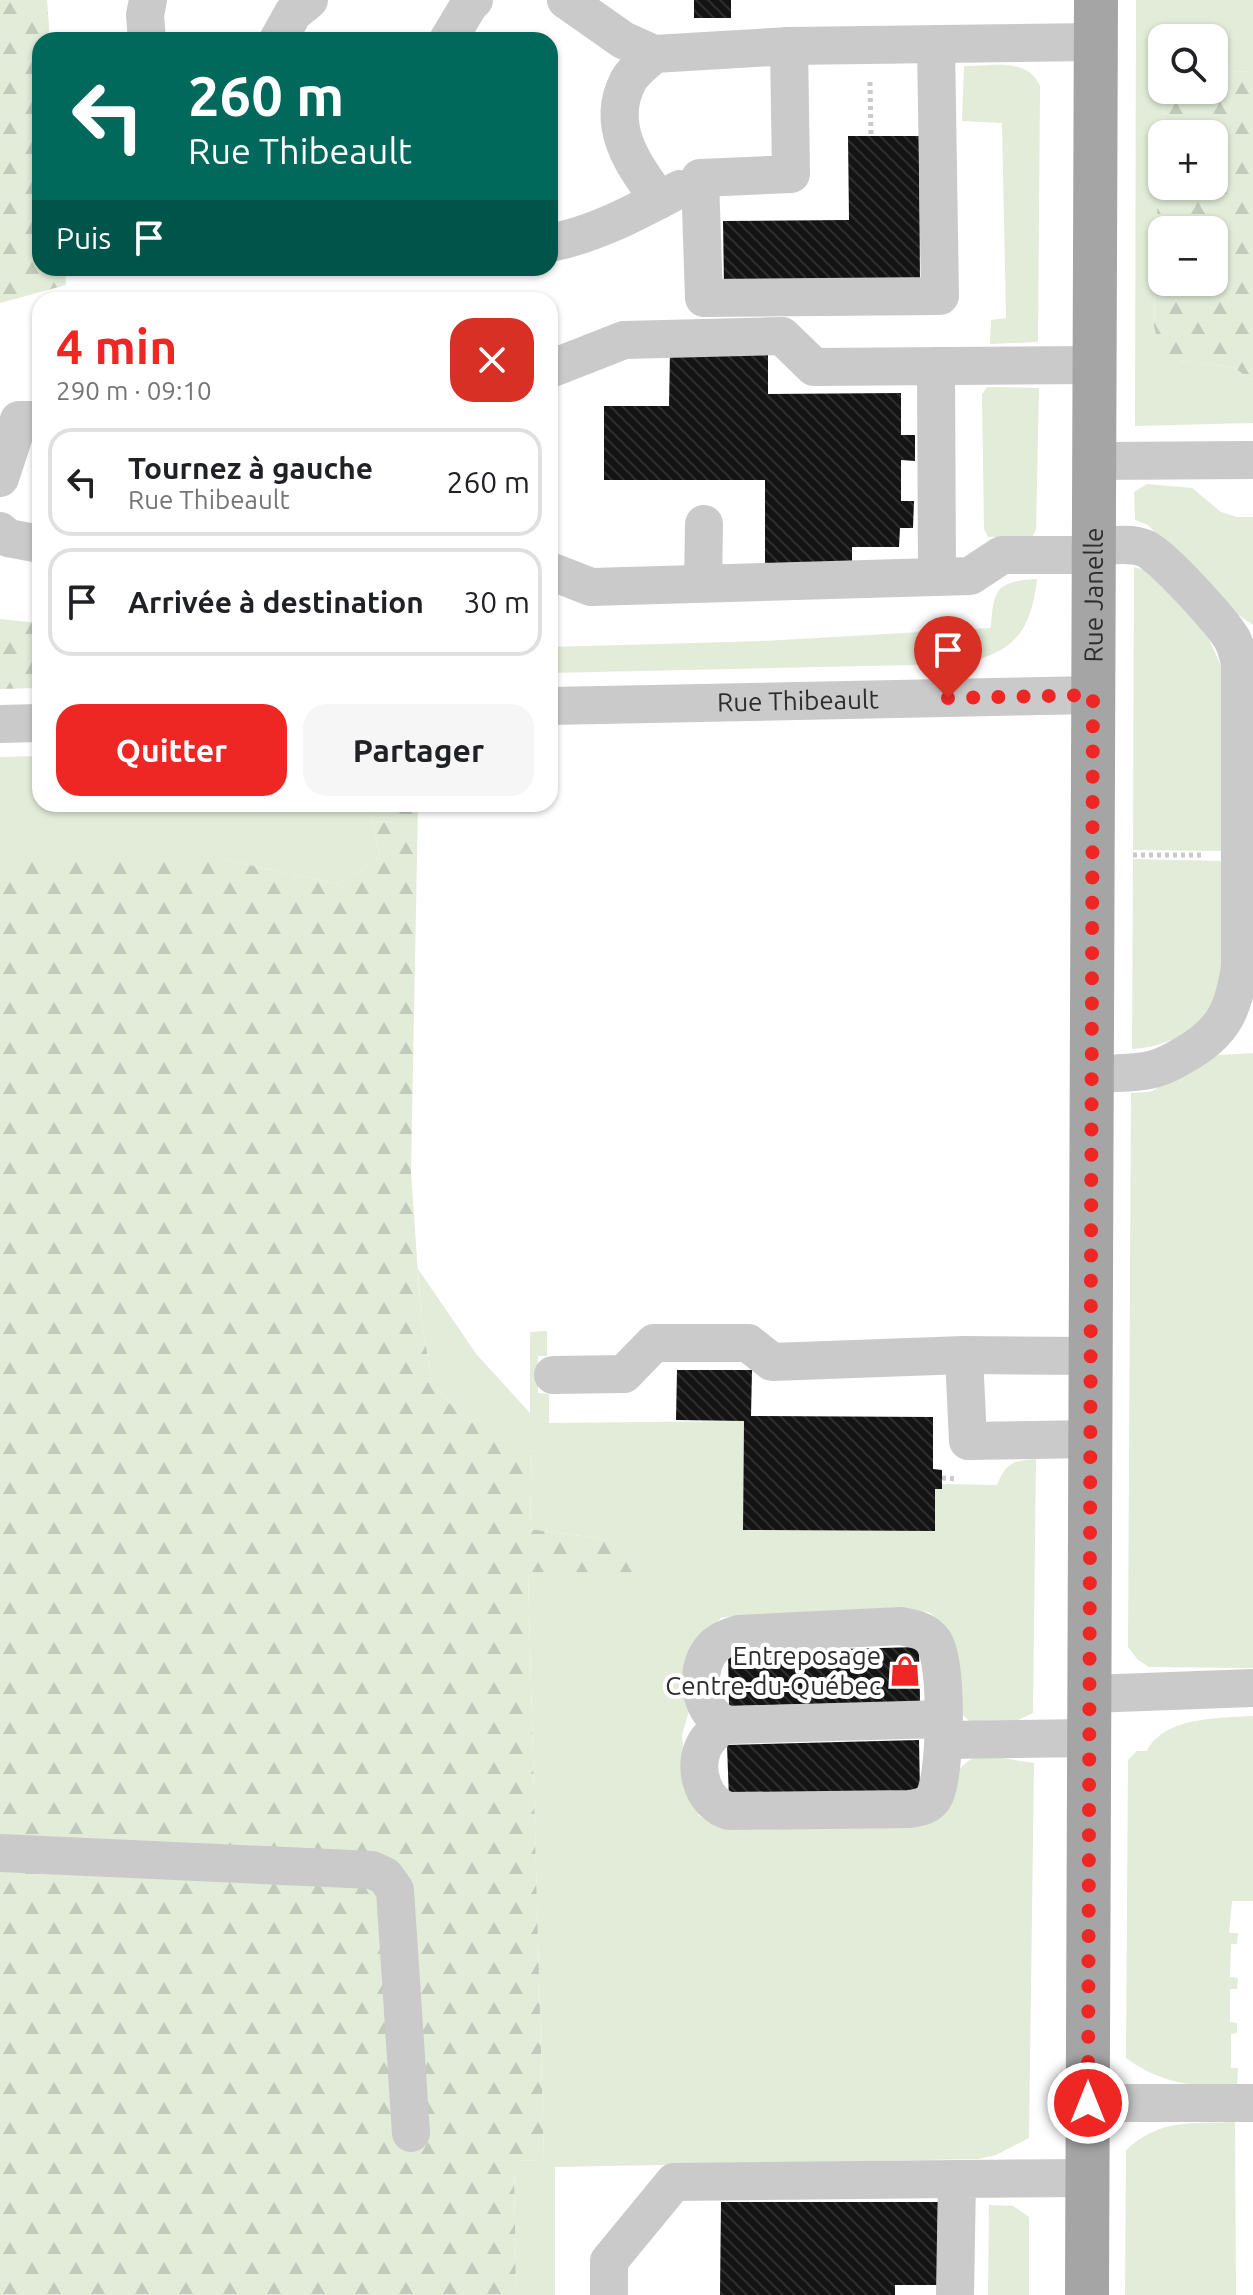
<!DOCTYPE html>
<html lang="fr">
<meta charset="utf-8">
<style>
body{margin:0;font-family:Ubuntu,sans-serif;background:#f6f6f6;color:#202124;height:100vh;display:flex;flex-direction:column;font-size:30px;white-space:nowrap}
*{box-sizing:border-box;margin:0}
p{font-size:26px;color:#757577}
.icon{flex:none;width:44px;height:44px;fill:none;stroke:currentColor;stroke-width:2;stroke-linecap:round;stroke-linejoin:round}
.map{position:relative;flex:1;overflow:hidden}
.sheet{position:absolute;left:32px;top:292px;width:526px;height:520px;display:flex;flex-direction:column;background:#fff;border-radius:24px;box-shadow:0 2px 6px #0004}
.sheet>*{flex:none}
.hud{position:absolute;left:32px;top:32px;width:526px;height:244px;border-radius:24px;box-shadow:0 2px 6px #0004;background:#00695c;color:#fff;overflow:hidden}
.controls{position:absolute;left:1148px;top:24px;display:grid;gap:16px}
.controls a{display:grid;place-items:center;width:80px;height:80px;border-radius:16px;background:#fff;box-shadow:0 2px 6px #0004;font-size:40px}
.pin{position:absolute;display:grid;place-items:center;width:68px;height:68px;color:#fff;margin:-82px -34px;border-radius:50% 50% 50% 0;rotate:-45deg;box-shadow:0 0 8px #0007}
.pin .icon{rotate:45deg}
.me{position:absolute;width:88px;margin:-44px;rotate:0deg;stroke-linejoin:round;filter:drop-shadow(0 0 6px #0008)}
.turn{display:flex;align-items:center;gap:28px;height:168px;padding:0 24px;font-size:36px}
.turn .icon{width:104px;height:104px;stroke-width:2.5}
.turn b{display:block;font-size:56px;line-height:68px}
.then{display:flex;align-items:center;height:76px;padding:0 24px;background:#0003;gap:16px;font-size:30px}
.round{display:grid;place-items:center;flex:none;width:84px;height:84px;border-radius:24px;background:#f6f6f6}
.overview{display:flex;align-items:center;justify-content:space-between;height:136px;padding:0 24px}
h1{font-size:48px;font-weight:700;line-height:60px;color:#ee2725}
.button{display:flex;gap:16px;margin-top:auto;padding:16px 24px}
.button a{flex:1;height:92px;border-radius:24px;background:#ee2725;color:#fff;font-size:32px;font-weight:700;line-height:92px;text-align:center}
.button a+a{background:#f6f6f6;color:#202124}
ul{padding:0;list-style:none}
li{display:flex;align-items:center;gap:24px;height:108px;margin:0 16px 12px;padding:0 8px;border:4px solid #e0e0e0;border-radius:24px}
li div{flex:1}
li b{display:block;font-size:30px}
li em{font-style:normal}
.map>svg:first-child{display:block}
.green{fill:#e2ecd9}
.forest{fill:url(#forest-firs);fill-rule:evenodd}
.building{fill:url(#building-back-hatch)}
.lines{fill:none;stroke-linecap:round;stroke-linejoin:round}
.path{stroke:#cacaca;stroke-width:5;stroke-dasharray:4 4;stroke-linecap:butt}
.minor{stroke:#cacaca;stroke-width:38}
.major{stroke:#a5a5a5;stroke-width:44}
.route{stroke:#ee2725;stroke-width:14;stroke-dasharray:0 25.2}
.labels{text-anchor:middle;stroke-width:8;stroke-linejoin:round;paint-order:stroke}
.street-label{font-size:26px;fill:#2d2d2d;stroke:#fff}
.poi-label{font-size:26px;fill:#2d2d2d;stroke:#fff;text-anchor:end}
</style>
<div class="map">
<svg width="1253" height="2295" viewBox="0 0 1253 2295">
<defs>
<pattern id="forest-firs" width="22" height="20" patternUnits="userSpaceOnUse" patternTransform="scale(2)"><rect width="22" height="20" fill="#e2ecd9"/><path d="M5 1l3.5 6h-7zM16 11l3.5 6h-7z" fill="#c2cbbb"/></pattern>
<pattern id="building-back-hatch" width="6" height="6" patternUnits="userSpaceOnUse" patternTransform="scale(2)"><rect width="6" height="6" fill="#141414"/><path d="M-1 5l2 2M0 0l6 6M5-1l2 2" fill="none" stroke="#2e2e2e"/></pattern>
</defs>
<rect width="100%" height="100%" fill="#fff"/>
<!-- green -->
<g class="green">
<polygon points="1136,0 1253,0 1253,72 1238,71 1214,74 1214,38 1162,38 1162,90 1172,90 1166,95 1159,143 1154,326 1179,360 1235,368 1253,382 1253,423 1135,426"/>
<path d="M964,66C991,66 1028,57 1040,86L1038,342L990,344L991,320L1006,318L1002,123L962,121Z"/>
<polygon points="987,387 1039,388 1036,530 1032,537 988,537 984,529 982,394"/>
<polygon points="1147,484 1192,488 1221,512 1237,517 1253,517 1253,625 1237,614 1148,525 1135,520 1134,492"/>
<polygon points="1134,567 1150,572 1205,631 1223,670 1221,851 1133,850"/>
<path d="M1037,579C1031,634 1012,654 958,664L550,673V647L764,641L991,628C993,590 996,581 1037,579Z"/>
<polygon points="40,756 40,804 369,804 380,858 339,884 221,859 0,859 0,757"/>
<path d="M1133,859L1223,861L1221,987C1210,1026 1170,1047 1132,1049Z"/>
<polygon points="1253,1053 1253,1668 1149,1667 1138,1660 1128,1647 1131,1093 1150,1092 1218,1055"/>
<path d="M418,1269L477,1355L530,1413V1332L547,1331V1356H538V1393L549,1394V1423L744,1421L743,1530L935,1531V1489H941L942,1484L997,1485C1006,1462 1013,1461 1036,1459L1033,1713L1014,1722L969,1721L957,1709L950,1634L929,1612L888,1610L722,1617L703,1637L693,1697L682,1735L687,1786L699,1816L717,1825L951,1779C960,1768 968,1758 982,1755L1034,1763L1029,2138L996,2155L978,2159L555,2167V2295H516L514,2161L544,2160L528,1571L632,1572L611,1540L530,1529L532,1446L463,1419L432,1382L421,1317Z"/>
<path d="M1253,1716V1901H1232L1229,1933H1238L1237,1944H1231L1230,1977L1238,1978L1237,1989H1230V2022L1237,2023V2033L1231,2034V2068H1238L1237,2090C1191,2084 1165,2086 1126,2058L1128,1760L1137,1751H1147C1163,1717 1220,1718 1253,1716Z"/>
<path d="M1235,2122L1236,2295H1125L1126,2150C1161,2118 1191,2124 1235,2122Z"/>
<polygon points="989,2205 1013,2206 1029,2217 1029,2295 988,2295"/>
</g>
<!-- forest -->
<g class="forest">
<polygon points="0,0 47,0 50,40 40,40 40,268 65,268 66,285 0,303"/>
<path d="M1238,71L1253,72V382L1235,368L1179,360L1160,349L1154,326L1159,143L1166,95L1172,90H1214V74ZM1214,134V186H1162V134ZM1162,230H1214V282H1162Z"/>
<polygon points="0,619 37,623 37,688 0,689"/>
<polygon points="369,804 418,804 411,1172 421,1317 432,1382 463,1419 532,1445 530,1529 611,1540 633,1572 528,1572 544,2160 514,2161 516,2295 0,2295 0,859 221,859 339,884 380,858"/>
</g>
<!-- building -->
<g class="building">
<rect x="694" y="0" width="37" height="18"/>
<polygon points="848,136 919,136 920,286 724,288 723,221 849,220"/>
<polygon points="670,350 768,350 768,394 901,393 901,435 915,435 915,461 901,460 901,501 914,501 913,528 900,528 899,547 852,547 852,564 765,564 765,480 604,480 604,406 669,406"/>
<polygon points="677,1370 752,1370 751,1416 933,1417 933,1469 942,1470 942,1489 935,1489 935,1531 743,1530 744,1421 676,1420"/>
<polygon points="919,1647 920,1702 729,1706 728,1652"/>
<polygon points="919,1740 920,1794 729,1799 727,1745"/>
<polygon points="721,2202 938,2202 937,2285 895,2285 895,2295 720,2295"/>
</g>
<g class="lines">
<!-- path -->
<g class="path">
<polyline points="870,82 871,137"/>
<polyline points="1133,855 1204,855"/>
<polyline points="942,1478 957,1479"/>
</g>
<!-- minor -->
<g class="minor">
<polyline points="566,0 623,40 654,54 789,46 1095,42"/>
<polyline points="147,40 145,15 148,0"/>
<polyline points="278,40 293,13 309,0"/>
<polyline points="448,40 469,5 474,0"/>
<polyline points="789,46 791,174 700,178 704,298 940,296 936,44"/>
<path d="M654,54C646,62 633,71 628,81C605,126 633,164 659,200"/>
<path d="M550,243C597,234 638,211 680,189"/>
<polyline points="936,366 937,577"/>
<polyline points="550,369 624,340 782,336 814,367 1094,365"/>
<polyline points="1094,461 1253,460"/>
<polyline points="0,478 19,420 40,420"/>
<polyline points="0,531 8,538 40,544"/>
<polyline points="550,571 591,587 970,576 1002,555 1094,555"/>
<polyline points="703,583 704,524"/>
<path id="s1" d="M550,706L1093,695"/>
<polyline points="0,724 40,723"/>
<path d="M1092,1074C1112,1073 1135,1074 1154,1069C1164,1066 1174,1061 1182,1056C1223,1034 1234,1010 1240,966V663C1238,655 1236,646 1232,639C1222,622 1160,553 1144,548C1129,542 1110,546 1094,547"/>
<polyline points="553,1375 624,1374 654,1343 748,1343 772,1362 964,1355"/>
<polyline points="1091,1439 968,1441 964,1355 1091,1356"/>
<polyline points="1090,1694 1253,1688"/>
<path d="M724,1724C716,1731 707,1738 703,1748C693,1771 704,1804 729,1811L909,1809C920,1808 931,1805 935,1795C946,1770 948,1665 934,1642C926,1630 914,1629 901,1626L739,1634C726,1638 715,1642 708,1654C694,1676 701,1718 729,1725L943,1719"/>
<polyline points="944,1740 1089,1738"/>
<polyline points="0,1853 372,1870 385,1876 395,1890 411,2133"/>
<polyline points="1088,2103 1253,2103"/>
<polyline points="609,2295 609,2261 674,2182 957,2179"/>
<polyline points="955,2295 957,2179 1088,2178"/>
</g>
<!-- major -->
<path class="major" id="s2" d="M1087,2295L1096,0"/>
</g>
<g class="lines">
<!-- route -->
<polyline class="route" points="948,698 1093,695 1088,2103"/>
</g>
<!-- icons -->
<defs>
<symbol id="shop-bare" viewBox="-9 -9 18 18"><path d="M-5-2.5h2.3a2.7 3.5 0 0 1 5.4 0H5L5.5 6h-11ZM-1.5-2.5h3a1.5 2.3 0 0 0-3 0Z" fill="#ee2725" stroke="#fff" stroke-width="2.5" paint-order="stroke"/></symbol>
</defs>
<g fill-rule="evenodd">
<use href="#shop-bare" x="883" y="1649" width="44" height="44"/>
</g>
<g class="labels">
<!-- street labels -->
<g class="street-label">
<text dy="9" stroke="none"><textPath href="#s2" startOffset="1700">Rue Janelle</textPath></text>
<text dy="9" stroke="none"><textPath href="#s1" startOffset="248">Rue Thibeault</textPath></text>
</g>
<!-- poi labels -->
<g class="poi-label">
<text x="881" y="1665">Entreposage<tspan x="881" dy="30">Centre-du-Québec</tspan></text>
</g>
</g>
</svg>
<div class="controls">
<a><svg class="icon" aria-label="search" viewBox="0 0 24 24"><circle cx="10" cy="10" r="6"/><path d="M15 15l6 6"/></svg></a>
<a>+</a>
<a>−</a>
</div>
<div class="pin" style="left:948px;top:698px;background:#d93025"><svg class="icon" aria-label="arrive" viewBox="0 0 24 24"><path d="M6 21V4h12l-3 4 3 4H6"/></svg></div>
<svg class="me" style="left:1088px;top:2103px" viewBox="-20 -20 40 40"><circle r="17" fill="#ee2725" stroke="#fff" stroke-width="3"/><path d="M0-11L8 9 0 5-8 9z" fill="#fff"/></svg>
<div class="hud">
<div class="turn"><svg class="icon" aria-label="left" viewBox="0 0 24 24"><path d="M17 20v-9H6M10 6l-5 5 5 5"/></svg><div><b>260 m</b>Rue Thibeault</div></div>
<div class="then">Puis<svg class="icon" aria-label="arrive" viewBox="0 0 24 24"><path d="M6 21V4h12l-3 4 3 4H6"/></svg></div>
</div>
<section class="sheet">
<div class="overview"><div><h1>4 min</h1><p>290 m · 09:10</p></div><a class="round" style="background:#d93025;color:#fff"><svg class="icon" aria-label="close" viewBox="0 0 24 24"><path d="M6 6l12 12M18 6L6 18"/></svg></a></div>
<ul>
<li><svg class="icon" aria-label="left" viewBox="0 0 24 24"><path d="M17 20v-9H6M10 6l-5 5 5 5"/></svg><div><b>Tournez à gauche</b><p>Rue Thibeault</p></div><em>260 m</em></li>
<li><svg class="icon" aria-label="arrive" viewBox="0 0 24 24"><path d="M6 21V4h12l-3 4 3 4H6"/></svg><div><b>Arrivée à destination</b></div><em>30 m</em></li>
</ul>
<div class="button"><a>Quitter</a><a>Partager</a></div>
</section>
</div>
